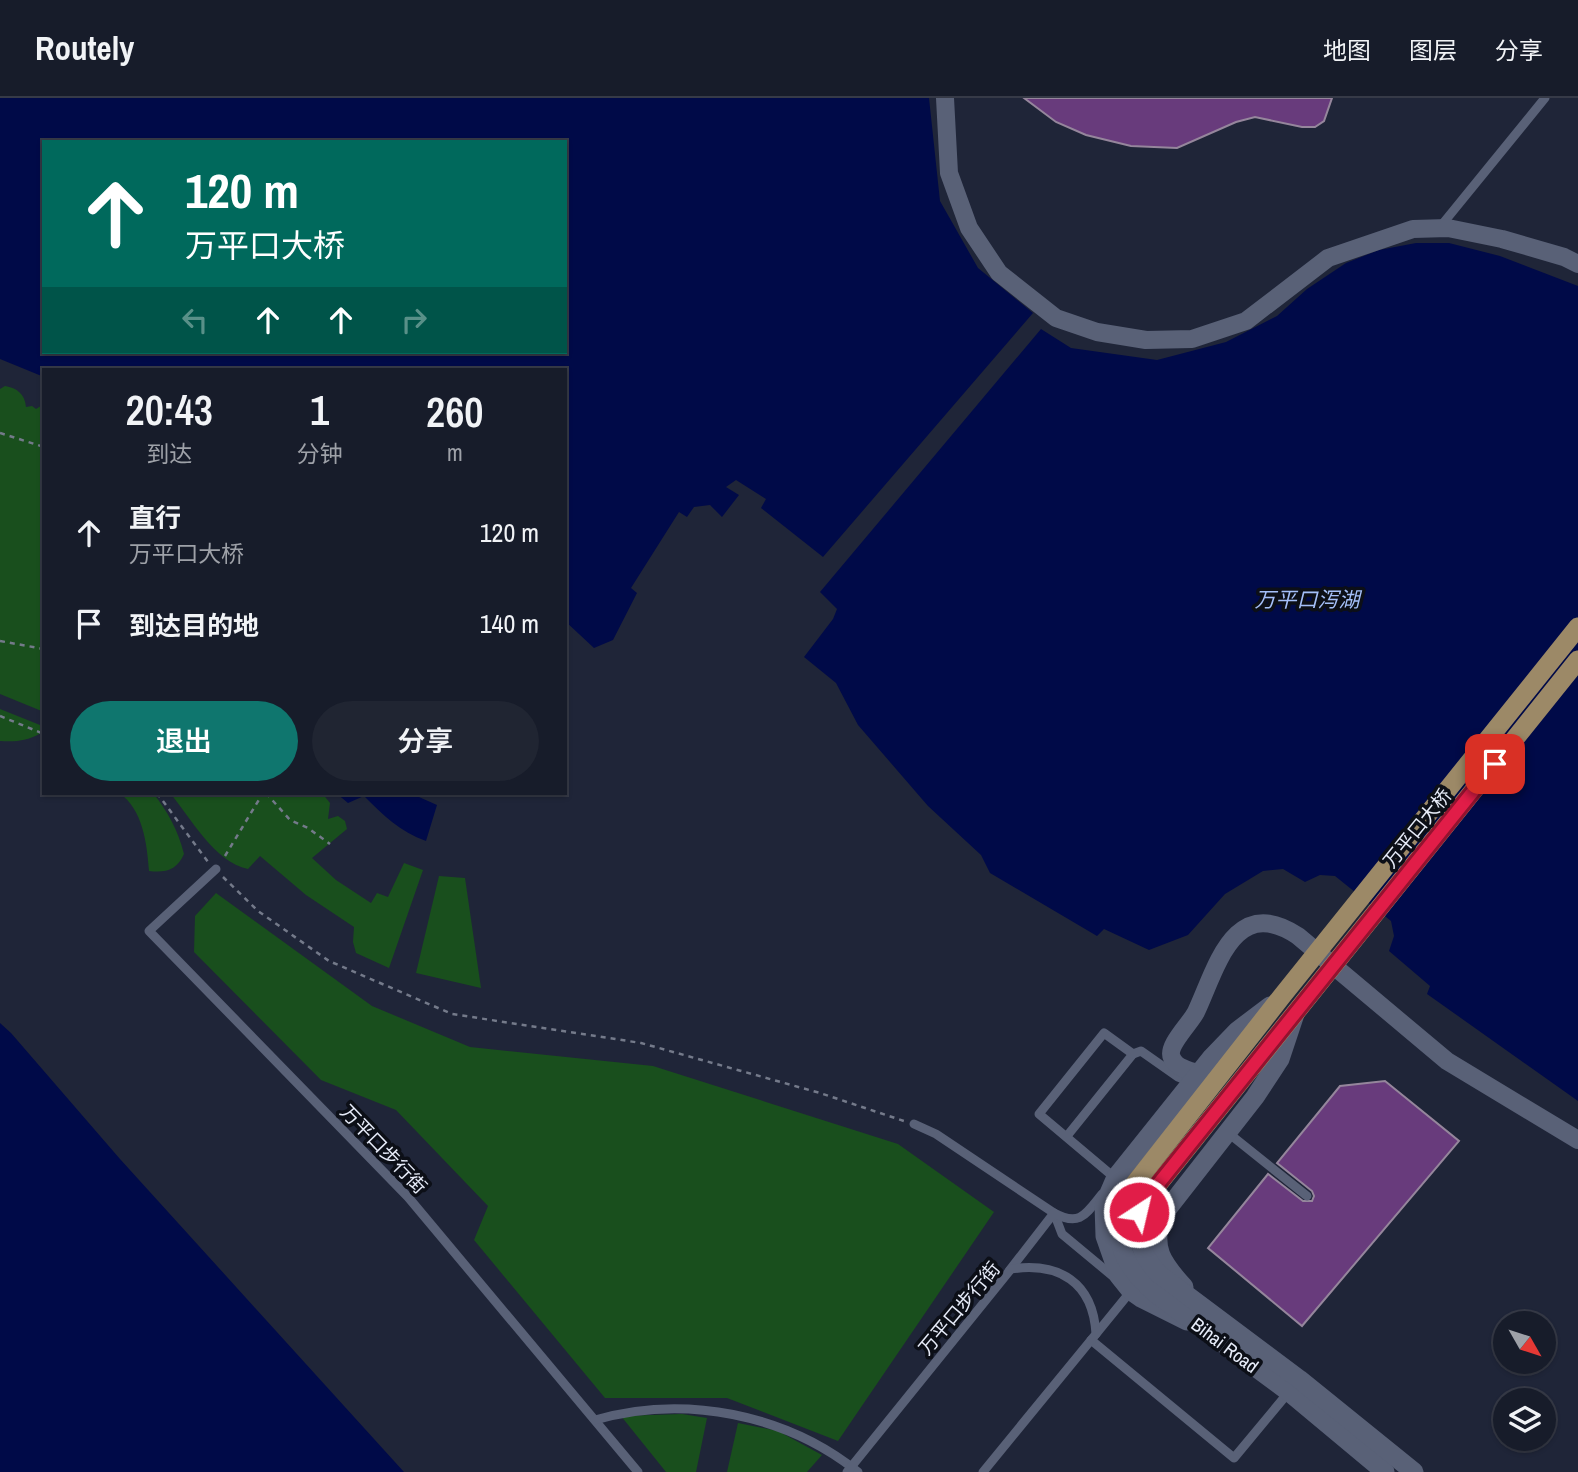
<!DOCTYPE html>
<html lang="zh">
<meta charset="utf-8">
<style>
body{margin:0;font-family:"Archivo Narrow","Noto Sans SC",sans-serif;background:#202532;color:#f1f3f6;height:100vh;display:flex;flex-direction:column;font-size:26px;white-space:nowrap}
*{box-sizing:border-box;margin:0}
p{font-size:23px;color:#9ea1a8}
.icon{flex:none;width:38px;height:38px;fill:none;stroke:currentColor;stroke-width:2;stroke-linecap:round;stroke-linejoin:round}
.map{position:relative;flex:1;overflow:hidden}
.drawer{position:absolute;left:42px;top:270px;width:525px;height:427px;display:flex;flex-direction:column;background:#171c2a;border-radius:0px;box-shadow:0 2px 5px #0004,0 0 0 2px #363a47}
.drawer>*{flex:none}
.top-card{position:absolute;left:42px;top:42px;width:525px;height:214px;border-radius:0px;box-shadow:0 2px 5px #0004,0 0 0 2px #363a47;background:#00695c;color:#fff;overflow:hidden}
.needle{width:46px;rotate:129deg}
.buttons{position:absolute;left:1493px;top:1213px;display:grid;gap:14px}
.buttons a{display:grid;place-items:center;width:63px;height:63px;border-radius:50%;background:#171c2a;box-shadow:0 2px 5px #0004,0 0 0 2px #363a47;font-size:35px}
.pin{position:absolute;display:grid;place-items:center;width:60px;height:60px;color:#fff;margin:-30px;border-radius:14px;box-shadow:0 4px 10px #0006}
.me{position:absolute;width:77px;margin:-38px;rotate:35deg;stroke-linejoin:round;filter:drop-shadow(0 0 5px #0008)}
.turn{display:flex;align-items:center;gap:24px;height:147px;padding:0 28px;font-size:32px}
.turn .icon{width:91px;height:91px;stroke-width:2.5}
.turn b{display:block;font-size:49px;line-height:60px}
.lanes{display:flex;align-items:center;height:66px;padding:0 28px;background:#0003;justify-content:center;gap:35px;direction:ltr}
.lanes .off{opacity:.35}
.eta{display:flex;justify-content:space-evenly;align-items:center;height:119px;text-align:center}
.eta b{font-size:42px;font-weight:600;line-height:49px}
.action{display:flex;gap:14px;margin-top:auto;padding:14px 28px}
.action a{flex:1;height:80px;border-radius:42px;background:#0f766e;color:#fff;font-size:28px;font-weight:600;line-height:80px;text-align:center}
.action a+a{background:#202532;color:#f1f3f6}
ul{padding:0;list-style:none}
li{display:flex;align-items:center;gap:21px;height:91px;padding:0 28px}
li div{flex:1}
li b{display:block;font-size:26px}
li em{font-style:normal}
header{display:flex;align-items:center;gap:42px;box-sizing:border-box;height:98px;padding:0 35px;background:#171c2a;border-bottom:2px solid #363a47}
header strong{font-size:33px}
nav{display:flex;gap:38px;margin-inline-start:auto;font-size:24px}
.map>svg:first-child{display:block}
.green{fill:#194f1d}
.water{fill:#000a48;fill-rule:evenodd}
.building{fill:#683b7c;stroke:#95869c;stroke-width:2}
.lines{fill:none;stroke-linecap:round;stroke-linejoin:round}
.path{stroke:#747a8a;stroke-width:2.5;stroke-dasharray:5 5;stroke-linecap:butt}
.service{stroke:#596177;stroke-width:9}
.minor{stroke:#596177;stroke-width:18}
.tertiary{stroke:#596177;stroke-width:19}
.secondary{stroke:#596177;stroke-width:19}
.primary{stroke:#9c8967;stroke-width:19}
.route-casing{stroke:#92132f;stroke-width:18}
.route{stroke:#e11d48;stroke-width:12}
.labels{text-anchor:middle;stroke-width:7;stroke-linejoin:round;paint-order:stroke}
.street-label{font-size:19px;fill:#e7ecf9;stroke:#0c0f17}
.water-label{font-size:21px;font-style:italic;fill:#a4bff8;stroke:#0c0f17}
</style>
<header>
<strong>Routely</strong>
<nav><a>地图</a><a>图层</a><a>分享</a></nav>
</header>
<div class="map">
<svg width="1578" height="1374" viewBox="0 0 1578 1374">
<rect width="100%" height="100%" fill="#1f2538"/>
<!-- green -->
<g class="green">
<path d="M5,288C17,290 25,296 26,309L32,308L36,311L44,306V614L0,596V291Z"/>
<path d="M0,611L40,627L41,635C27,643 16,644 0,643Z"/>
<path d="M119,695H153C168,714 178,732 184,756C177,772 166,775 149,773C147,746 143,711 119,695Z"/>
<path d="M170,695H322L330,705L328,721L338,718L345,723L347,731L312,760L336,782L371,805L377,795L388,799L404,765L423,772L389,870L356,855L353,844L354,829L306,797L260,758L248,771C214,764 191,720 170,695Z"/>
<polygon points="439,778 465,780 481,890 416,875"/>
<polygon points="216,795 372,908 470,949 653,968 898,1046 994,1114 838,1343 727,1300 605,1300 474,1142 488,1108 396,1012 321,982 194,854 195,818"/>
<polygon points="682,1316 707,1320 696,1374 666,1374 621,1318"/>
<polygon points="738,1325 778,1333 822,1357 807,1374 727,1374"/>
</g>
<!-- water -->
<g class="water">
<path d="M0,0H929L940,103L978,170L1033,215L823,459L761,410L766,401L736,382L726,389L739,397L722,419L710,407L694,409L687,419L679,414L631,490L637,495L613,542L594,550L565,523V271H44V279L0,261ZM44,44H565V254H44Z"/>
<polygon points="1416,145 1449,145 1500,158 1578,188 1578,1003 1427,896 1430,888 1389,853 1394,838 1391,823 1335,778 1320,777 1305,784 1283,771 1263,773 1225,796 1188,837 1149,852 1104,831 1097,838 990,775 981,757 928,708 858,627 836,585 804,559 833,521 837,511 820,494 1041,231 1071,250 1157,262 1226,244 1277,218 1307,191 1346,165 1379,152"/>
<path d="M336,695H410L437,707L426,743C400,734 383,717 364,698L348,705Z"/>
<polygon points="0,925 11,935 120,1061 404,1374 0,1374"/>
</g>
<!-- building -->
<g class="building">
<polygon points="1024,0 1332,0 1324,23 1315,29 1302,29 1255,19 1236,24 1177,50 1131,48 1086,37 1056,24"/>
<polygon points="1385,983 1459,1043 1302,1228 1208,1150 1268,1076 1303,1103 1312,1103 1314,1098 1312,1093 1277,1065 1340,988"/>
</g>
<g class="lines">
<!-- path -->
<g class="path">
<polyline points="0,335 44,349"/>
<polyline points="0,543 44,551"/>
<polyline points="0,618 44,636"/>
<polyline points="157,695 208,764"/>
<polyline points="266,695 290,722 308,730 330,746"/>
<polyline points="225,758 263,695"/>
<polyline points="223,779 258,813 329,863 452,916 641,945 820,995 904,1023"/>
</g>
<!-- service -->
<g class="service">
<polyline points="1440,129 1545,0"/>
<polyline points="216,771 149,833 408,1099 638,1374"/>
<polyline points="914,1026 936,1036 1054,1115 1062,1136 1115,1180"/>
<polyline points="1227,1034 1307,1098"/>
<polyline points="1067,1038 1133,956"/>
<polyline points="1115,1080 1039,1016 1104,935 1133,956 1141,953 1178,979 1191,984"/>
<path d="M1009,1173L1054,1115C1080,1129 1086,1116 1102,1096"/>
<polyline points="1096,1236 1131,1193 1129,1192"/>
<polyline points="1091,1242 1234,1360 1288,1295"/>
<path d="M595,1322C684,1296 786,1316 858,1374"/>
<path d="M847,1374L1011,1171C1059,1164 1093,1184 1096,1236L983,1374"/>
</g>
<!-- minor -->
<g class="minor">
<polyline points="945,0 949,75 969,130 999,175 1056,220 1097,234 1146,242 1192,241 1246,223 1328,160 1413,131 1448,130 1502,141 1564,159 1578,166"/>
<path d="M1199,975C1190,973 1176,970 1172,960C1166,948 1190,926 1196,914C1216,872 1233,795 1298,838L1447,963L1578,1042"/>
</g>
<!-- tertiary -->
<g class="tertiary">
<path d="M1184,1189C1162,1165 1151,1150 1162,1118L1255,999L1280,961L1295,916"/>
<polyline points="1187,1223 1141,1200 1131,1193 1119,1178 1105,1138 1104,1107 1116,1079 1212,959 1237,933 1270,908"/>
</g>
<!-- secondary -->
<g class="secondary">
<path d="M1129,1093C1107,1135 1122,1166 1155,1195L1289,1294L1385,1374"/>
<path d="M1137,1127C1139,1148 1145,1162 1160,1177L1299,1281L1414,1374"/>
</g>
<!-- primary -->
<g class="primary">
<polyline points="1129,1093 1282,898 1578,529"/>
<polyline points="1137,1127 1139,1113 1147,1100 1578,562"/>
</g>
</g>
<g class="lines">
<defs>
<polyline id="route" points="1139,1114 1147,1100 1495,666"/>
</defs>
<!-- route casing -->
<use href="#route" class="route-casing"/>
<!-- route -->
<use href="#route" class="route"/>
</g>
<g class="labels">
<!-- street labels -->
<g class="street-label">
<text transform="translate(1417 730) rotate(-51)" y="7">万平口大桥</text>
<text transform="translate(384 1051) rotate(46)" y="7">万平口步行街</text>
<text transform="translate(959 1210) rotate(-50)" y="7">万平口步行街</text>
<text transform="translate(1225 1247) rotate(37)" y="7">Bihai Road</text>
</g>
<!-- water labels -->
<g class="water-label">
<text x="1307" y="509">万平口泻湖</text>
</g>
</g>
</svg>
<div class="buttons">
<a><svg class="needle" viewBox="-14 -14 28 28"><path d="M0-13l5 13h-10z" fill="#e53935"/><path d="M0 13l5-13h-10z" fill="#9ea1a8"/></svg></a>
<a><svg class="icon" aria-label="layers" viewBox="0 0 24 24"><path d="M12 4l9 5-9 5-9-5zM3 14l9 5 9-5"/></svg></a>
</div>
<div class="pin" style="left:1495px;top:666px;background:#d93025"><svg class="icon" aria-label="arrive" viewBox="0 0 24 24"><path d="M6 21V4h12l-3 4 3 4H6"/></svg></div>
<svg class="me" style="left:1139px;top:1114px" viewBox="-20 -20 40 40"><circle r="17" fill="#e11d48" stroke="#fff" stroke-width="3"/><path d="M0-11L8 9 0 5-8 9z" fill="#fff"/></svg>
<div class="top-card">
<div class="turn"><svg class="icon" aria-label="ahead" viewBox="0 0 24 24"><path d="M12 20V5M6 11l6-6 6 6"/></svg><div><b>120 m</b>万平口大桥</div></div>
<div class="lanes"><svg class="icon off" aria-label="left" viewBox="0 0 24 24"><path d="M17 20v-9H6M10 6l-5 5 5 5"/></svg><svg class="icon" aria-label="ahead" viewBox="0 0 24 24"><path d="M12 20V5M6 11l6-6 6 6"/></svg><svg class="icon" aria-label="ahead" viewBox="0 0 24 24"><path d="M12 20V5M6 11l6-6 6 6"/></svg><svg class="icon off" aria-label="right" viewBox="0 0 24 24"><path d="M7 20v-9h11M14 6l5 5-5 5"/></svg></div>
</div>
<section class="drawer">
<div class="eta">
<div><b>20:43</b><p>到达</p></div>
<div><b>1</b><p>分钟</p></div>
<div><b>260</b><p>m</p></div>
</div>
<ul>
<li><svg class="icon" aria-label="ahead" viewBox="0 0 24 24"><path d="M12 20V5M6 11l6-6 6 6"/></svg><div><b>直行</b><p>万平口大桥</p></div><em>120 m</em></li>
<li><svg class="icon" aria-label="arrive" viewBox="0 0 24 24"><path d="M6 21V4h12l-3 4 3 4H6"/></svg><div><b>到达目的地</b></div><em>140 m</em></li>
</ul>
<div class="action"><a>退出</a><a>分享</a></div>
</section>
</div>
